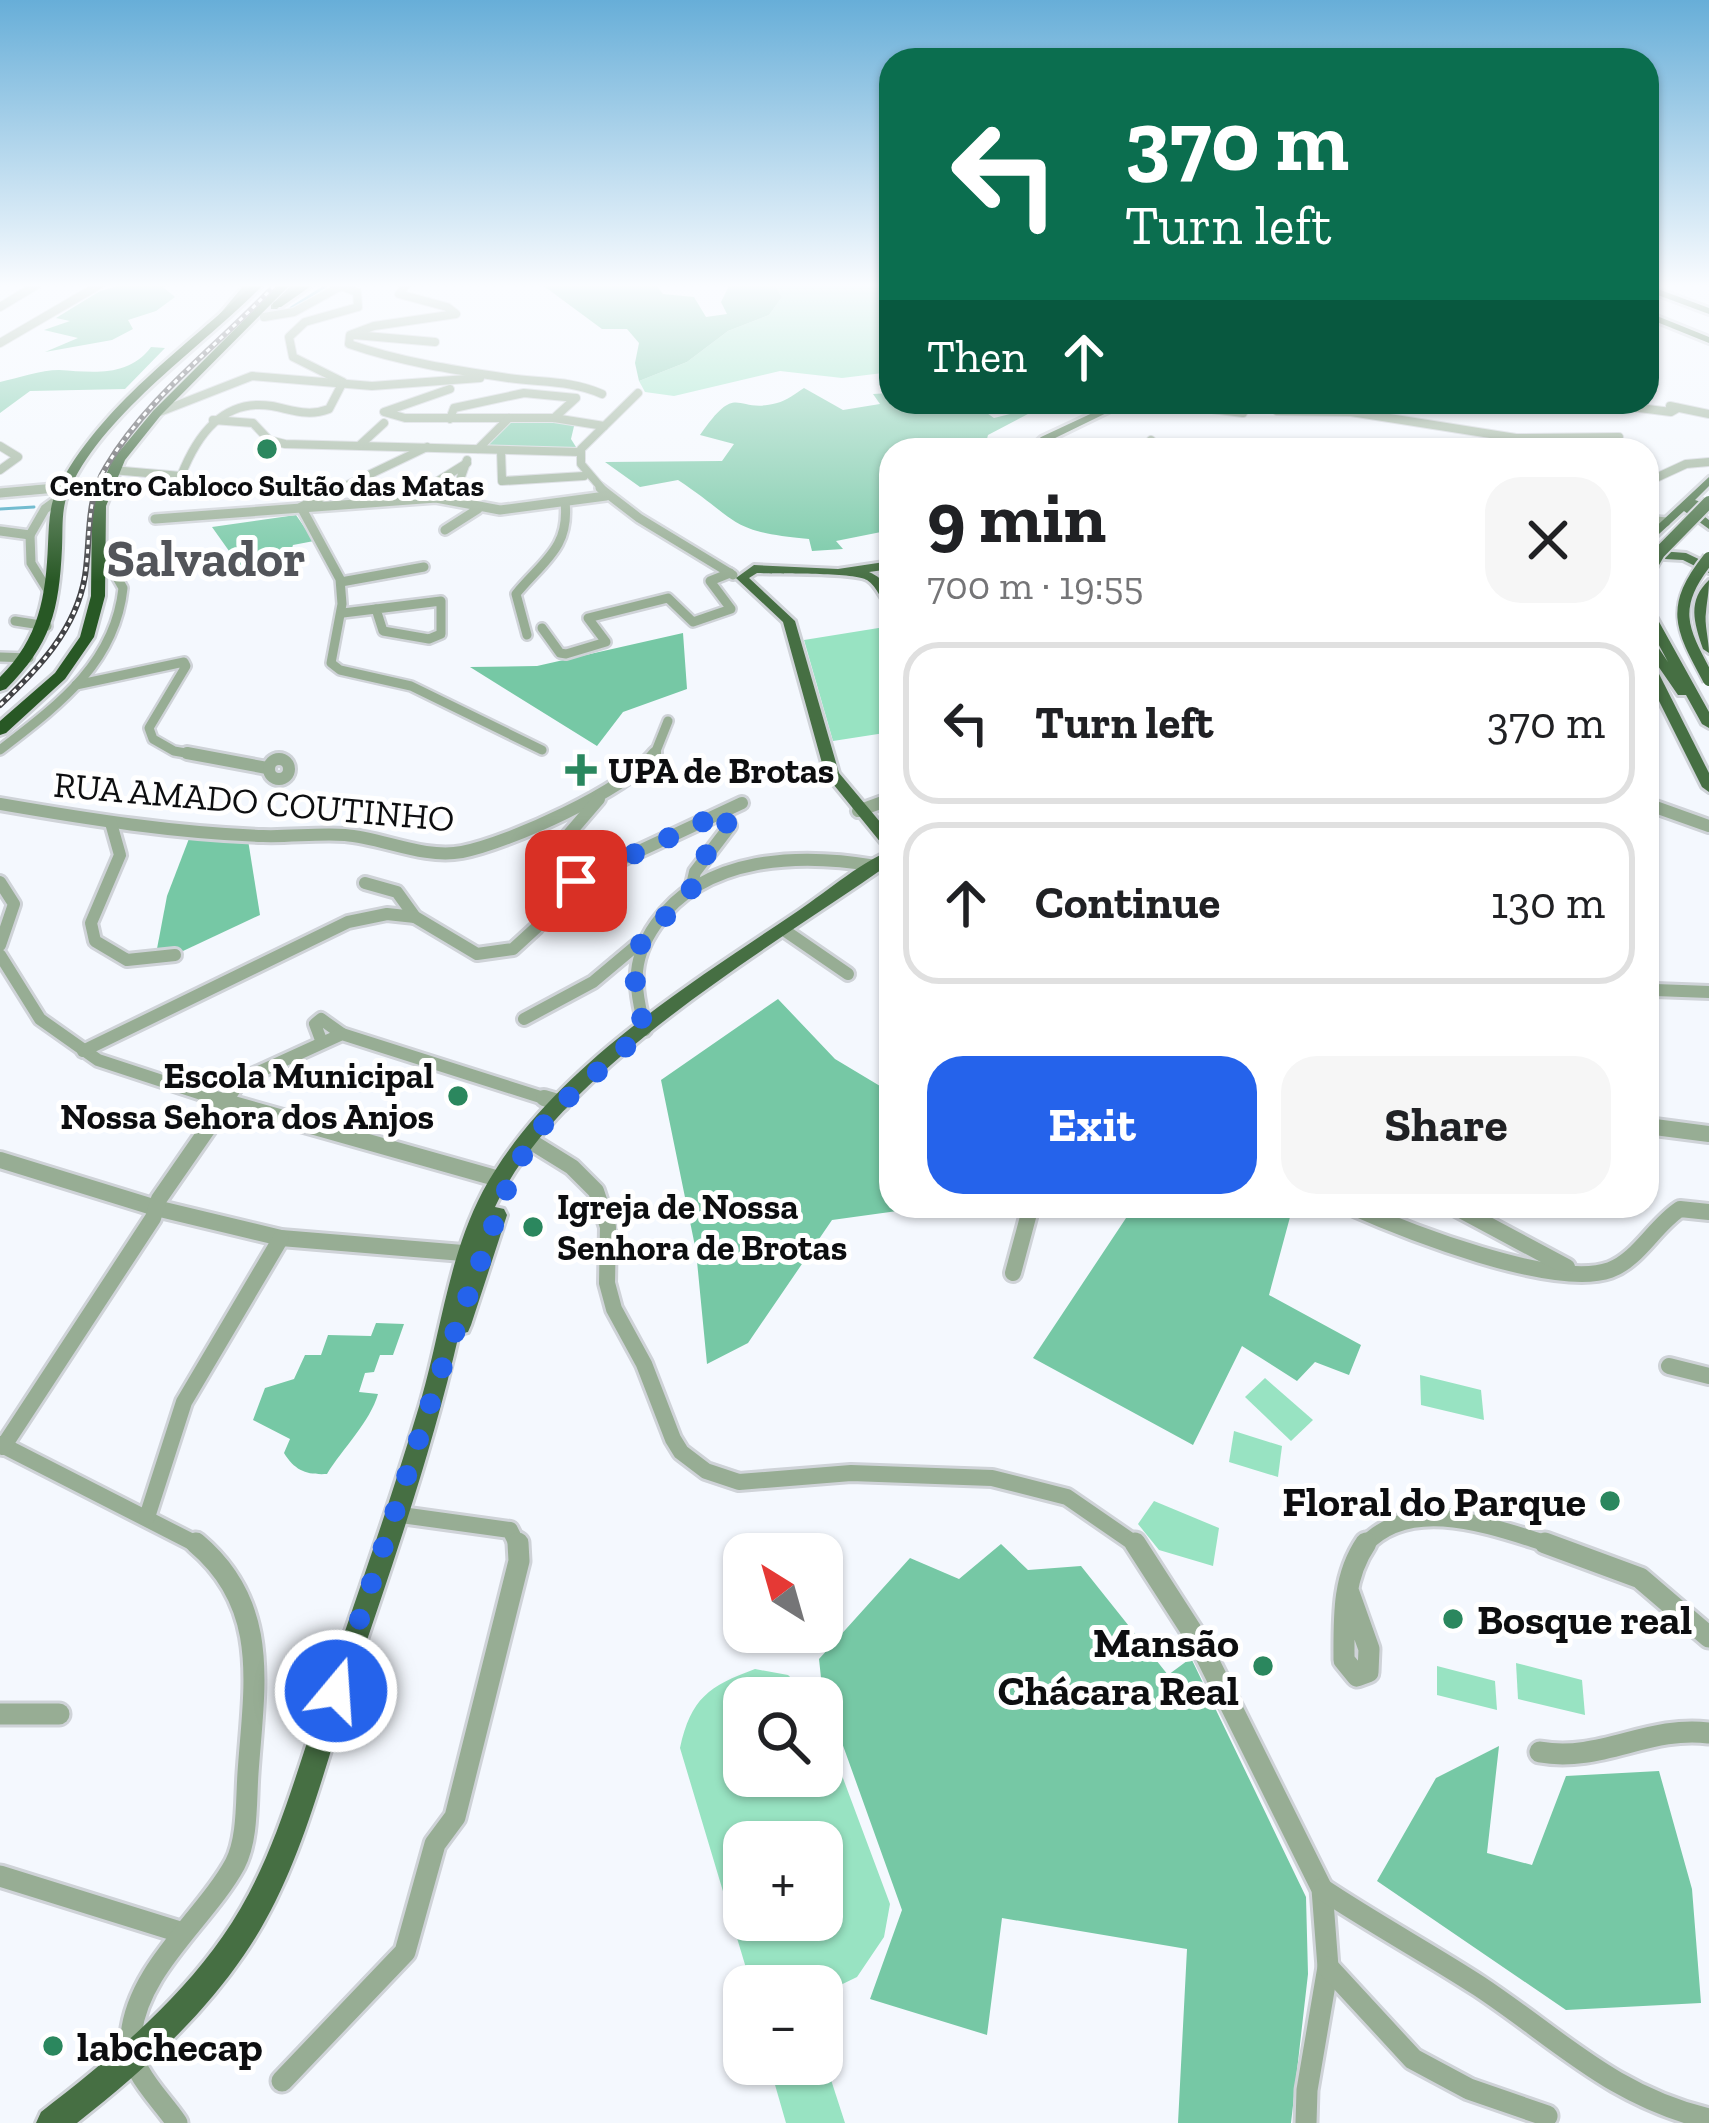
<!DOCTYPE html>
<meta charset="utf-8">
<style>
body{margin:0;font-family:"Zilla Slab",serif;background:#f6f6f6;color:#202124;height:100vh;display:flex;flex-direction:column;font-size:45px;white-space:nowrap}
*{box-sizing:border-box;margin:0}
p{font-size:39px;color:#757577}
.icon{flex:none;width:66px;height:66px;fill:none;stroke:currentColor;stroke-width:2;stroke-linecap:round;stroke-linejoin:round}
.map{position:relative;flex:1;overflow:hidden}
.drawer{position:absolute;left:879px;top:438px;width:780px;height:780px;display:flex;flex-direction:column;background:#fff;border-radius:36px;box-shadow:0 3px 9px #0004}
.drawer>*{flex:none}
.guide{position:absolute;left:879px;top:48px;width:780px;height:366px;border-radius:36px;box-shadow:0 3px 9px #0004;background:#0b6e4f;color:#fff;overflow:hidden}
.needle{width:78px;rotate:323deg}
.controls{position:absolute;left:723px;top:1533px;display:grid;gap:24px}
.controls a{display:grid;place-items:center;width:120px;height:120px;border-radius:24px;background:#fff;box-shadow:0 3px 9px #0004;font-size:60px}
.pin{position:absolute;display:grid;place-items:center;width:102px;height:102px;color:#fff;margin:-51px;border-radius:24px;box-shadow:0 6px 18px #0006}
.me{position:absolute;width:132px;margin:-66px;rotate:18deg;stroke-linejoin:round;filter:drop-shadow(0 0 9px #0008)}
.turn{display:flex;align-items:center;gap:42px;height:252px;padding:0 48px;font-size:54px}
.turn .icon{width:156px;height:156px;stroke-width:2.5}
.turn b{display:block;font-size:84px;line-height:102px}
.then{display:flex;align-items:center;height:114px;padding:0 48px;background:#0003;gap:24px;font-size:45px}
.round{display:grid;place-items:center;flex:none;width:126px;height:126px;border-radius:36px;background:#f6f6f6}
.head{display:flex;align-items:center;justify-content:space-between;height:204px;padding:0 48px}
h1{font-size:72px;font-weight:700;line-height:90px}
.action{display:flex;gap:24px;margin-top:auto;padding:24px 48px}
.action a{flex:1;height:138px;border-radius:36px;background:#2563eb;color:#fff;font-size:48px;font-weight:700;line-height:138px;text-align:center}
.action a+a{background:#f6f6f6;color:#202124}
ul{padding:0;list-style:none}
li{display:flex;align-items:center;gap:36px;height:162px;margin:0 24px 18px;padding:0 24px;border:6px solid #e0e0e0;border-radius:36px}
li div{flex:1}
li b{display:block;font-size:45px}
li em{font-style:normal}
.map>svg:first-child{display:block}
.green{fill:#98e3c2;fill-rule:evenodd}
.forest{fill:#76c8a5}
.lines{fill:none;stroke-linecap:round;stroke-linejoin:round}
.stream{stroke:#46a6c0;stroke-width:3}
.minor-far4-casing{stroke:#cfd3d8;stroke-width:10}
.minor-far3-casing{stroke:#cfd3d8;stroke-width:14}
.minor-far2-casing{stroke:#cfd3d8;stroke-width:18}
.minor-far1-casing{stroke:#cfd3d8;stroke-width:22}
.minor-casing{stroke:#cfd3d8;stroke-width:27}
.major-casing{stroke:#cfd3d8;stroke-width:6}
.highway-casing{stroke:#cfd3d8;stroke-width:6}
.minor-far4{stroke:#97ad94;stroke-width:8}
.minor-far3{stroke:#97ad94;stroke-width:9}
.minor-far2{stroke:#97ad94;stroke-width:12}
.minor-far1{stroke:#97ad94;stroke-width:16}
.minor{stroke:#97ad94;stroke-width:21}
.major{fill:#466f43;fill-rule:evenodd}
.highway{fill:#285825;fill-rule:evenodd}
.rail-casing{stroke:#424346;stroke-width:6}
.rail{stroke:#fff;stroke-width:3;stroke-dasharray:4.5;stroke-linecap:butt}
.major-bridge-casing{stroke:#cfd3d8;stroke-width:16;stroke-linecap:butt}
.major-bridge{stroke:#466f43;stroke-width:12}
.route{stroke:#2563eb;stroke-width:21;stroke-dasharray:0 37.8}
.poi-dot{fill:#2b875e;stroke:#fff;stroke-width:4.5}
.labels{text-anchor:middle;stroke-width:10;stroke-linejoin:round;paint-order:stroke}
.far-poi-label{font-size:30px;font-weight:bold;fill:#0d0e10;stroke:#fff}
.poi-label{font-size:36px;font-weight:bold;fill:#0d0e10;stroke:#fff;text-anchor:start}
.street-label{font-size:36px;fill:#0d0e10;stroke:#fff}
.near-poi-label{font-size:42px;font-weight:bold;fill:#0d0e10;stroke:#fff;text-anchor:end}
.far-town-label{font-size:51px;font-weight:bold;fill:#53555a;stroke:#fff}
</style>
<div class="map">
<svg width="1709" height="2123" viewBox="0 0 1709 2123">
<rect width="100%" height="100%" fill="#f4f8fe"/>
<!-- green -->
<g class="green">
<polygon points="774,284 891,284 891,372 842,378 780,371 674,396 645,392 639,381 687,362 728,331 769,315 782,297"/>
<polygon points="891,626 891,732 833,741 804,640"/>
<polygon points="1420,1375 1481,1390 1484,1420 1421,1405"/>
<polygon points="1265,1378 1313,1420 1291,1441 1245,1397"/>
<polygon points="1234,1431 1282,1446 1278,1477 1229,1462"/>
<polygon points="1154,1501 1219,1528 1213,1566 1159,1550 1138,1524"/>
<polygon points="1516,1663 1582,1680 1585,1715 1518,1699"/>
<polygon points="1437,1666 1495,1681 1497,1710 1437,1695"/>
<path d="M755,1669L788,1675L813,1698H744V1776H822V1722L890,1904L884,1937L857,1977L822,1994V1986H758L749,1978L680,1748C691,1698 709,1686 755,1669ZM744,1842H822V1920H744Z"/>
<polygon points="822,2052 845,2123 786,2123 769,2064 822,2064"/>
</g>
<!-- forest -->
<g class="forest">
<polygon points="126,284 170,284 163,287 175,297 156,311 128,320 133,329 112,340 45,352 78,338 44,330 70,321 56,318 100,291"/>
<polygon points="541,284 655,284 663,294 694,297 706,317 727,314 721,302 730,284 774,284 782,297 769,315 728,331 687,362 639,381 635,363 639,343 627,329 602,329"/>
<path d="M151,347L165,348L125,389L30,391L0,413V382C18,378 41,370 59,370C92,372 128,378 151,347Z"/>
<path d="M804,388L843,410L880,404L873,394L891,393V402H971L994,418L1045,405L988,435L984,450H891V530L836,541L843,549L812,551L809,539C728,532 740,521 678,480L640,487L605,462L722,461L734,444L700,435C739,379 734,415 777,403C786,401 796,393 804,388Z"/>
<polygon points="511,419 575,422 571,439 576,447 486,448"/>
<polygon points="296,515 314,541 293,545 288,560 239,565 212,527"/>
<polygon points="683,633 687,689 623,712 597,746 470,667 537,666"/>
<polygon points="190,836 248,840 260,915 183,951 156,954 167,896"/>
<polygon points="778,999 835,1059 885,1089 891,1086 891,1206 1013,1206 1008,1211 919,1208 832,1220 748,1343 707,1364 696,1251 661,1080"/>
<polygon points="1134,1206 1293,1206 1269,1295 1361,1345 1349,1375 1315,1362 1297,1381 1242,1346 1193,1445 1033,1358"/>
<path d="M376,1323L404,1324L393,1355H380L374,1372L365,1373L359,1392L378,1394C370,1422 343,1448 327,1474C307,1475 295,1471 284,1453L290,1439L253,1420L265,1388L294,1379L305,1355H321L328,1335L371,1336Z"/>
<polygon points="1001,1544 1028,1570 1081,1566 1168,1675 1191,1658 1306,1897 1308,1974 1291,2123 1178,2123 1187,1949 1002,1918 987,2035 870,1999 902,1910 822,1687 819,1659 910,1558 959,1579"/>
<polygon points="1499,1746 1487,1853 1532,1865 1566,1776 1659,1771 1692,1889 1701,2003 1566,2010 1377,1881 1436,1778"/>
</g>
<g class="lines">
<!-- stream -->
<g class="stream">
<polyline points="291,308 329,284"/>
<polyline points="0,509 34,507"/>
</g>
<defs>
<g id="minor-far4">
<path d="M407,284L399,294L447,307L456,314L374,326L350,335L349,344C401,362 454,370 508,378C542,383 570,380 602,394"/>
<polyline points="1647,287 1656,284"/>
<polyline points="0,307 38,284"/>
<polyline points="355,335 435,342"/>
<polyline points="0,343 101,284"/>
<polyline points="450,389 384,412 405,418 554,418 604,426"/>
<polyline points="1158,402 1243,413"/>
<polyline points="1592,402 1671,412 1678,408"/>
<polyline points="1670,406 1709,414"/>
<polyline points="1277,411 1351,412 1516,438"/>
<polyline points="157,413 252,376 372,386 480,378"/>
<polyline points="450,419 454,408 524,393 576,398 554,418"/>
<polyline points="213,420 253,423 269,440 285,444 579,452"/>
<polyline points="1151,440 1160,450"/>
<polyline points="360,445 384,423"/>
<polyline points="0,446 18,457 0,470"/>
<polyline points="478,449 509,418"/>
<polyline points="1432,450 1507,444 1516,438 1619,437"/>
<polyline points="501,451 502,481 584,476"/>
<path d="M112,470L181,476C197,435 223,398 272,406C293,410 308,417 329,409L343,382L293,357L289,337L305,322L358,307L357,292L341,286L294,312L264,317"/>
<polyline points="1647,482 1686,464 1709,462"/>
<polyline points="23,491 65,487"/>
<polyline points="335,491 427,447"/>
<polyline points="422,491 467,463"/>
<polyline points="456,491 467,460"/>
<polyline points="604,491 581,464 581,449 638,393"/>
</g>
<g id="minor-far3">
<polyline points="341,488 301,507 340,579 342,604 331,663 340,670 411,686 542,750"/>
<polyline points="600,488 639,518 733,575"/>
<polyline points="0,493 56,488"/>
<polyline points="412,497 427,488"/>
<polyline points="453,500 457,488"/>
<polyline points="155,519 436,498 500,510 606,496"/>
<polyline points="1647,520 1666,522"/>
<polyline points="445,530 478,509"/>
<polyline points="0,531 30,535 31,563 52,597"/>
<polyline points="30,535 45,509 60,498"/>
<polyline points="341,582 424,567"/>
<polygon points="441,601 441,634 429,639 383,631 376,609"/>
<polyline points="343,613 376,609"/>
<polyline points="15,621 47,626"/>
<polyline points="542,628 560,653 566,654 606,642 588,618 668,598 693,622 731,609 710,581 730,573"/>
<path d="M527,635L516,594C543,561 570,548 565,502"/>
<polyline points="0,657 29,658"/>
<polyline points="76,685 184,662 186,666 149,728 153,739 174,751 203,756"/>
<path d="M0,750C57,706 115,664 123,588L99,546"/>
<polyline points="654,756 668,721"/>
</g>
<g id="minor-far2">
<polyline points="187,753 267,768"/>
<circle cx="279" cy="769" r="10"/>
<path d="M0,804C87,819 175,833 263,836C290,837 318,833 345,835C383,838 423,859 462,852C509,843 626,790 655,753"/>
<polyline points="1647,804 1709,826"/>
<polyline points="858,811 891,799"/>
<polyline points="111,823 120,855 91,923 95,941 127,960 175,955"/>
<polyline points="0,882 14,904 0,945"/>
<polyline points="365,883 397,892 415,917 477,954 513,949 537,927 548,872 562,842 599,799"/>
<polyline points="691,889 695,872 730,826 724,812"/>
<polyline points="539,898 742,803"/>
<polyline points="784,930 848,974"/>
<polyline points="0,955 40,1019 98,1060 223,1101"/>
<polyline points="1655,990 1709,992"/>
<polyline points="524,1019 593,982 637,945"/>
<path d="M645,1030C642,1015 637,999 637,984C635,963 644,941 656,924C704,855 801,853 876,866"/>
<polyline points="321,1040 315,1024 321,1019 342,1034"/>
<polyline points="83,1051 348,922 387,914 415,917"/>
<polyline points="227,1101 241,1080 342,1034 553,1101"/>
</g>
<g id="minor-far1">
<polyline points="212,1098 499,1179"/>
<polyline points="544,1098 561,1103"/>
<polyline points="1647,1126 1709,1134"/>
<polyline points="530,1141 572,1167 596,1191 608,1227 607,1283 614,1309 644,1364 673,1439 681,1452 706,1471 739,1482 851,1473 992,1478 1067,1497 1138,1546"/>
<polyline points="0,1160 156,1208 281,1238 475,1254"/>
<path d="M1350,1206C1404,1230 1554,1290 1610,1270C1638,1260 1655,1225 1680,1209L1709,1212"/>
<polyline points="1453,1206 1567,1267"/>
<polyline points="1013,1273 1031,1206"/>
<polyline points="1669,1366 1709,1376"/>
<polyline points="0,1444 200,1546"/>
<polyline points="3,1447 153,1218 159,1199 229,1098"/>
<polyline points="394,1514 510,1530 518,1546"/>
<polyline points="147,1517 184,1402 281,1238"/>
<path d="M1364,1546C1412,1493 1497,1529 1555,1546"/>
</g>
<g id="minor">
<polyline points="1135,1543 1200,1644 1322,1889 1328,1967 1307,2090 1306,2123"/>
<polyline points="1545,1543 1640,1578 1709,1637"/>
<path d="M1348,1590L1369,1649L1368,1672L1357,1676L1344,1660C1344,1619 1342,1578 1366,1543"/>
<polyline points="0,1714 59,1714"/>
<path d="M1540,1752C1600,1763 1649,1725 1709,1733"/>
<polyline points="0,1876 183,1933"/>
<path d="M1322,1889C1373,1923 1428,1953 1479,1986C1559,2039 1612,2096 1709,2119"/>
<polyline points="1328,1967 1413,2059 1469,2089 1547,2116"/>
<polyline points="282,2081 405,1952 435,1844 455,1817 519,1561 518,1543"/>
<path d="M177,2123C159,2096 128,2071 131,2036C137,1969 205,1919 235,1864C248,1839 246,1801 248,1773C254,1686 271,1606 196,1543"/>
</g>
<g id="major">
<polygon points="245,284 254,284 225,319 219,319 219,315"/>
<polygon points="293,284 302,284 277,309 271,309 271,305"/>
<polygon points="1647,285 1709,308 1709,314 1647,291"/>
<polygon points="1647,312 1709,337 1709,343 1647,318"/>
<polygon points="1116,402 1129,402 1049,441 1038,450 1027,450 1041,437"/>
<polygon points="1709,477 1709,486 1695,500 1704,503 1697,511 1709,520 1709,529 1684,511 1647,545 1647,535"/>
<polygon points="1647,550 1686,553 1709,564 1709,573 1683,560 1647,558"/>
<path d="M891,561V569L869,572C887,580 891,591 891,610C881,602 878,587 867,580C855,572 777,574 757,573L749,578L795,621L839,773L891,835V863C766,951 562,1067 495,1207L504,1209L507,1215L471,1325L468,1332L459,1334C431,1456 389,1575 349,1693C320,1782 298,1877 244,1955C199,2021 139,2074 77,2123H36L41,2112C108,2060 174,2006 223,1936C271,1868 291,1788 318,1710C353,1607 390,1504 421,1400C441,1331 449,1255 483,1191C547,1073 683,988 792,915C824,894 856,865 891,850L886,849L825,774L783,622L736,578L754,565L838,569Z"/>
<path d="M1709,580C1709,592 1707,601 1706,612C1704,623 1709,640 1709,653L1703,649C1694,622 1687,601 1709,580Z"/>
<polygon points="1647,607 1653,611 1709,712 1709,728 1702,724 1686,695 1678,695 1647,650 1647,637 1652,638 1668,662 1647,623"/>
<polygon points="1647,660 1654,664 1709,773 1709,792 1702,787 1647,677"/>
</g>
<g id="highway">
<path d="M253,284H264C204,346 101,414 68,493C61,510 63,530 62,548C59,611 51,644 6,689L0,691V677C39,639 46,596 48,544C49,525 49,506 57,490C99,406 186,347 253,284Z"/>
<polygon points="280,284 291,284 161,415 125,460 106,506 105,596 94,637 65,679 6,733 0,735 0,721 55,673 80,637 91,596 92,506 113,459 153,411"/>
<polygon points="302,284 314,284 281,307 273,307 273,303"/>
</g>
</defs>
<!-- minor-far4 casing -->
<use href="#minor-far4" class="minor-far4-casing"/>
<!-- minor-far3 casing -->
<use href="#minor-far3" class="minor-far3-casing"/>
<!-- minor-far2 casing -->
<use href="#minor-far2" class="minor-far2-casing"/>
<!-- minor-far1 casing -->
<use href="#minor-far1" class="minor-far1-casing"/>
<!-- minor casing -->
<use href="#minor" class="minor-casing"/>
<!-- major casing -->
<use href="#major" class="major-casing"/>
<!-- highway casing -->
<use href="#highway" class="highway-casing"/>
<!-- minor-far4 -->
<use href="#minor-far4" class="minor-far4"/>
<!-- minor-far3 -->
<use href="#minor-far3" class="minor-far3"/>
<!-- minor-far2 -->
<use href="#minor-far2" class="minor-far2"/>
<!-- minor-far1 -->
<use href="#minor-far1" class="minor-far1"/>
<!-- minor -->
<use href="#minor" class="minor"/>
<!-- major -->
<use href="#major" class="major"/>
<!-- highway -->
<use href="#highway" class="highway"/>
<defs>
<path id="rail" d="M0,705C38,669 76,630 85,576C91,538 85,501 106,467C148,396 220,344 276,284"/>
</defs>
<!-- rail casing -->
<use href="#rail" class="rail-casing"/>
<!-- rail -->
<use href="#rail" class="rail"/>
<defs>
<g id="major-bridge">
<path d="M1709,558C1669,608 1681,628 1709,680"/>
<polyline points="1647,574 1659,553 1709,502"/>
</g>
</defs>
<!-- major-bridge casing -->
<use href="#major-bridge" class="major-bridge-casing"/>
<!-- major-bridge -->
<use href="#major-bridge" class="major-bridge"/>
</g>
<!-- sky -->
<linearGradient id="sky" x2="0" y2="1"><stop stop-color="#67aed8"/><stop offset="0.49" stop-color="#fafcff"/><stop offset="1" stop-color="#fafcff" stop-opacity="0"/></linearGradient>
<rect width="1709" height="582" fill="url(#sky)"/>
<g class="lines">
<!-- route -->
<polyline class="route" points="336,1691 442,1368 509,1183 530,1141 562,1103 645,1030 634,991 641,942 691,890 695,872 730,818 724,812 576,881"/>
</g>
<!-- markers -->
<g class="poi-dot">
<circle cx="267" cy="449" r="12"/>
<path d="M575 752h12v12h12v12h-12v12h-12v-12h-12v-12h12z"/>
<circle cx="458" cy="1096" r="12"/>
<circle cx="533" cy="1227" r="12"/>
<circle cx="1610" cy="1501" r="12"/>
<circle cx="1453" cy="1619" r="12"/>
<circle cx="1263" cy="1666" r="12"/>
<circle cx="53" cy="2046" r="12"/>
</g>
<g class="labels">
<!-- far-poi labels -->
<g class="far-poi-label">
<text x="267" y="496">Centro Cabloco Sultão das Matas</text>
</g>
<!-- poi labels -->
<g class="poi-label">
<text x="608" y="783">UPA de Brotas</text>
<text x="434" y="1088" text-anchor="end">Escola Municipal<tspan x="434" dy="41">Nossa Sehora dos Anjos</tspan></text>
<text x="557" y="1219">Igreja de Nossa<tspan x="557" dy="41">Senhora de Brotas</tspan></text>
</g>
<!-- street labels -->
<g class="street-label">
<text transform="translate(254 801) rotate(5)" y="13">RUA AMADO COUTINHO</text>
</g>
<!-- near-poi labels -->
<g class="near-poi-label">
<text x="1586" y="1516">Floral do Parque</text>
<text x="1477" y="1634" text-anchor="start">Bosque real</text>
<text x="1239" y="1657">Mansão<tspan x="1239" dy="48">Chácara Real</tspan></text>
<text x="77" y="2061" text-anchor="start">labchecap</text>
</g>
<!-- far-town labels -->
<g class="far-town-label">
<text x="206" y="576">Salvador</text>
</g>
</g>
</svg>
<div class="controls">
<a><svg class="needle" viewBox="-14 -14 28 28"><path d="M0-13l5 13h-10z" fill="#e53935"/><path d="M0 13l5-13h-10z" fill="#757577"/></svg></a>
<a><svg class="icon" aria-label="search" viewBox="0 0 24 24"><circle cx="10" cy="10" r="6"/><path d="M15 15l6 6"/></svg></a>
<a>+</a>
<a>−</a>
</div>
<div class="pin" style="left:576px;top:881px;background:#d93025"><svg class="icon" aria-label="arrive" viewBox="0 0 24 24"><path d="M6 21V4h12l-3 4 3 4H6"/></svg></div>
<svg class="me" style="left:336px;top:1691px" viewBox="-20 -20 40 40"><circle r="17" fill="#2563eb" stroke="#fff" stroke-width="3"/><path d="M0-11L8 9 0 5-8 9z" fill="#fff"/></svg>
<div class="guide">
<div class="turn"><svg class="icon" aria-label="left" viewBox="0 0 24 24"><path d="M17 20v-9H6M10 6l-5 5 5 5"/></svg><div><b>370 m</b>Turn left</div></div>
<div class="then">Then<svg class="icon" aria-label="ahead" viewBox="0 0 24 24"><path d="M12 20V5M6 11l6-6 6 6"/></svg></div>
</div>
<section class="drawer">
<div class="head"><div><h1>9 min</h1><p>700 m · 19:55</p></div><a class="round"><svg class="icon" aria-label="close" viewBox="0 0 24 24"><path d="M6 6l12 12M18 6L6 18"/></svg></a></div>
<ul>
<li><svg class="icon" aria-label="left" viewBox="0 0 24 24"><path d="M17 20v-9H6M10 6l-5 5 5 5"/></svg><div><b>Turn left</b></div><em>370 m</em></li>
<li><svg class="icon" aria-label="ahead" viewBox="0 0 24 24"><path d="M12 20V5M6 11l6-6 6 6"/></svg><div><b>Continue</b></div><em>130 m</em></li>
</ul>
<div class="action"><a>Exit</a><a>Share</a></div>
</section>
</div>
